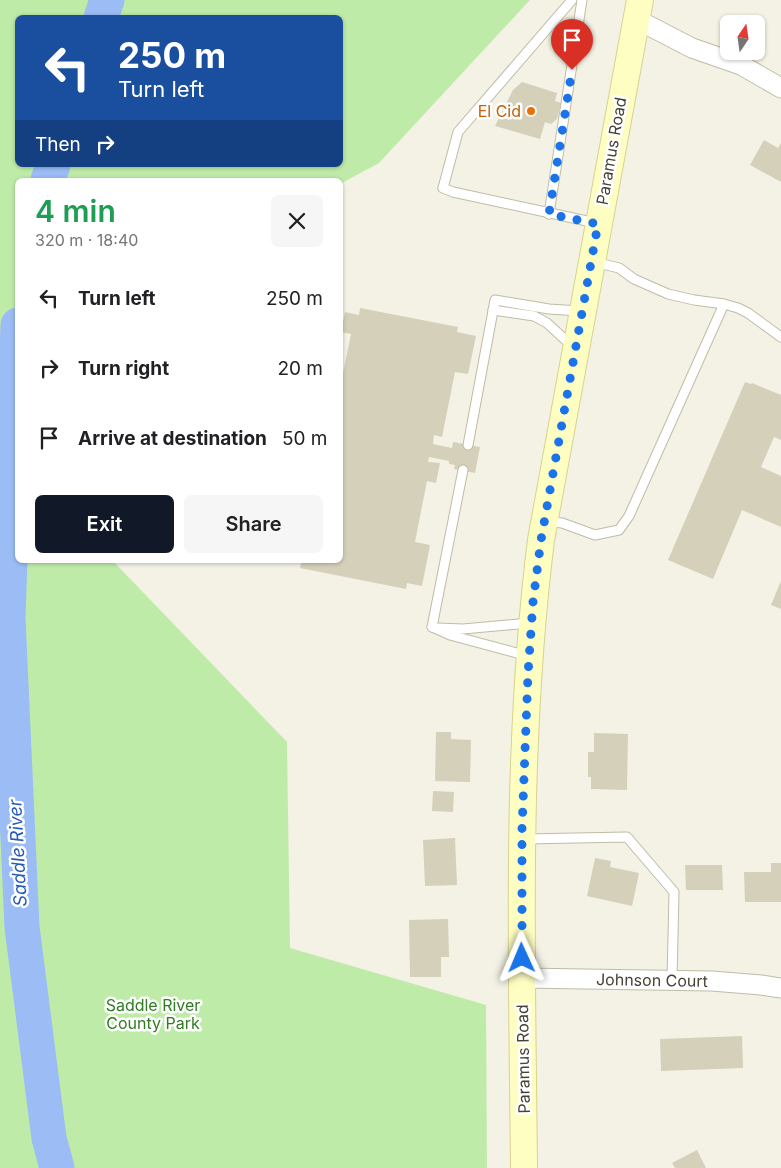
<!DOCTYPE html>
<meta charset="utf-8">
<style>
body{margin:0;font-family:Inter,sans-serif;background:#f6f6f6;color:#202124;height:100vh;display:flex;flex-direction:column;font-size:19px;white-space:nowrap}
*{box-sizing:border-box;margin:0}
p{font-size:16px;color:#757577}
.icon{flex:none;width:28px;height:28px;fill:none;stroke:currentColor;stroke-width:2;stroke-linecap:round;stroke-linejoin:round}
.map{position:relative;flex:1;overflow:hidden}
.drawer{position:absolute;left:15px;top:178px;width:328px;height:385px;display:flex;flex-direction:column;background:#fff;border-radius:8px;box-shadow:0 1px 4px #0004}
.drawer>*{flex:none}
.top-card{position:absolute;left:15px;top:15px;width:328px;height:152px;border-radius:8px;box-shadow:0 1px 4px #0004;background:#1a4fa0;color:#fff;overflow:hidden}
.needle{width:32px;rotate:13deg}
.fabs{position:absolute;left:720px;top:15px;display:grid;gap:10px}
.fabs a{display:grid;place-items:center;width:45px;height:45px;border-radius:8px;background:#fff;box-shadow:0 1px 4px #0004;font-size:25px}
.pin{position:absolute;display:grid;place-items:center;width:42px;height:42px;color:#fff;margin:-51px -21px;border-radius:50% 50% 50% 0;rotate:-45deg;box-shadow:0 0 5px #0007}
.pin .icon{rotate:45deg}
.me{position:absolute;width:55px;margin:-28px;rotate:359deg;stroke-linejoin:round;filter:drop-shadow(0 0 4px #0008)}
.turn{display:flex;align-items:center;gap:18px;height:105px;padding:0 20px;font-size:22px}
.turn .icon{width:65px;height:65px;stroke-width:2.5}
.turn b{display:block;font-size:35px;line-height:42px}
.then{display:flex;align-items:center;height:48px;padding:0 20px;background:#0003;gap:10px;font-size:19px}
.round{display:grid;place-items:center;flex:none;width:52px;height:52px;border-radius:8px;background:#f6f6f6}
.head{display:flex;align-items:center;justify-content:space-between;height:85px;padding:0 20px}
h1{font-size:30px;font-weight:600;line-height:38px;color:#1e9e55}
.action{display:flex;gap:10px;margin-top:auto;padding:10px 20px}
.action a{flex:1;height:58px;border-radius:8px;background:#111827;color:#fff;font-size:20px;font-weight:600;line-height:58px;text-align:center}
.action a+a{background:#f6f6f6;color:#202124}
ul{padding:0;list-style:none}
li{display:flex;align-items:center;gap:15px;height:70px;padding:0 20px}
li div{flex:1}
li b{display:block;font-size:19px}
li em{font-style:normal}
.map>svg:first-child{display:block}
.green{fill:#bfeba9;fill-rule:evenodd}
.lines{fill:none;stroke-linecap:round;stroke-linejoin:round}
.river{stroke:#9bbcf5;stroke-width:35}
.building{fill:#d5d0b9}
.lane-casing{stroke:#bfbca6;stroke-width:11}
.street-casing{stroke:#bfbca6;stroke-width:21}
.secondary-casing{stroke:#d6d390;stroke-width:28}
.lane{stroke:#fff;stroke-width:9}
.street{stroke:#fff;stroke-width:19}
.secondary{stroke:#fffec2;stroke-width:26}
.route{stroke:#1a73e8;stroke-width:9;stroke-dasharray:0 16.2}
.food-dot{fill:#e8710a;stroke:#fff;stroke-width:2}
.labels{text-anchor:middle;stroke-width:5;stroke-linejoin:round;paint-order:stroke}
.food-label{font-size:16px;fill:#c56008;stroke:#fff;text-anchor:end}
.street-label{font-size:16px;fill:#464233;stroke:#fff}
.park-label{font-size:16px;fill:#317b23;stroke:#fff}
.water-label{font-size:18px;font-style:italic;fill:#265ab8;stroke:#fff}
</style>
<div class="map">
<svg width="781" height="1168" viewBox="0 0 781 1168">
<rect width="100%" height="100%" fill="#f3f2e4"/>
<!-- green -->
<path class="green" d="M0,0H530L379,163L340,184V180H18V560H112L287,742L290,948L486,1005L487,1168H0ZM18,18H340V165H18Z"/>
<g class="lines">
<!-- river -->
<g class="river">
<polyline points="101,18 107,0"/>
<polyline points="48,180 53,165"/>
<polyline points="18,325 8,618 22,927 49,1138 57,1168"/>
</g>
</g>
<!-- building -->
<g class="building">
<polygon points="522,82 557,93 555,101 561,103 557,119 551,124 545,122 540,139 495,126 513,90"/>
<polygon points="764,140 778,148 781,143 781,182 750,165"/>
<polygon points="360,308 458,327 457,332 476,336 468,374 455,372 442,437 434,435 433,444 452,448 453,442 480,447 475,473 454,469 455,465 449,464 449,461 429,457 428,462 440,463 436,483 427,481 415,542 430,545 422,586 407,583 406,589 300,568 302,560 340,560 340,388 351,334 341,332 345,312 359,315"/>
<polygon points="745,382 751,384 752,383 781,395 781,440 774,437 761,467 781,476 781,527 742,510 713,579 668,560"/>
<polygon points="781,581 781,609 771,605"/>
<polygon points="436,732 451,732 451,739 471,740 470,782 435,781"/>
<polygon points="594,733 628,734 627,790 591,789 591,777 588,777 588,752 594,752"/>
<polygon points="433,791 454,792 453,812 432,811"/>
<polygon points="455,838 457,885 425,886 423,840"/>
<polygon points="595,858 611,861 610,867 639,873 632,906 587,896"/>
<polygon points="771,863 781,863 781,902 745,902 744,872 771,872"/>
<polygon points="685,865 722,865 723,890 686,890"/>
<polygon points="448,919 449,957 441,957 441,977 410,977 409,920"/>
<polygon points="742,1036 743,1068 661,1071 660,1039"/>
<polygon points="697,1150 706,1168 675,1168 672,1163"/>
</g>
<g class="lines">
<defs>
<g id="lane">
<polyline points="572,0 458,132 443,188 453,192 596,223"/>
<polyline points="549,214 582,0"/>
<polyline points="594,262 619,268 634,279 668,294 694,300 724,304 738,308 748,313 781,337"/>
<polyline points="493,310 534,316 547,323 572,346"/>
<polyline points="468,445 495,300 549,309 579,311"/>
<polyline points="547,521 562,523 595,535 619,530 629,516 724,304"/>
<polyline points="432,627 463,470"/>
<polyline points="432,627 450,635 528,656"/>
<polyline points="438,628 463,629 529,623"/>
<polyline points="525,839 627,837 674,892 672,980"/>
</g>
<g id="street">
<polyline points="636,19 692,48 741,65 781,88"/>
<polyline points="522,978 712,981 761,985 781,988"/>
</g>
<path id="secondary" d="M524,1168C522,958 515,748 541,540L640,0"/>
</defs>
<!-- lane casing -->
<use href="#lane" class="lane-casing"/>
<!-- street casing -->
<use href="#street" class="street-casing"/>
<!-- secondary casing -->
<use href="#secondary" class="secondary-casing"/>
<!-- lane -->
<use href="#lane" class="lane"/>
<!-- street -->
<use href="#street" class="street"/>
<!-- secondary -->
<use href="#secondary" class="secondary"/>
</g>
<g class="lines">
<!-- route -->
<polyline class="route" points="522,958 522,829 528,674 533,602 541,540 598,224 549,214 572,70"/>
</g>
<!-- markers -->
<circle class="food-dot" cx="531" cy="111" r="5"/>
<g class="labels">
<!-- food labels -->
<g class="food-label">
<text x="521" y="117">El Cid</text>
</g>
<!-- street labels -->
<g class="street-label">
<text transform="translate(611 151) rotate(-80)" y="6">Paramus Road</text>
<text transform="translate(652 980) rotate(1)" y="6">Johnson Court</text>
<text transform="translate(523 1059) rotate(-91)" y="6">Paramus Road</text>
</g>
<!-- park labels -->
<g class="park-label">
<text x="153" y="1011">Saddle River<tspan x="153" dy="18">County Park</tspan></text>
</g>
<!-- water labels -->
<g class="water-label">
<text transform="translate(18 853) rotate(-93)" y="6">Saddle River</text>
</g>
</g>
</svg>
<div class="fabs">
<a><svg class="needle" viewBox="-14 -14 28 28"><path d="M0-13l5 13h-10z" fill="#e53935"/><path d="M0 13l5-13h-10z" fill="#757577"/></svg></a>
</div>
<div class="pin" style="left:572px;top:70px;background:#d93025"><svg class="icon" aria-label="arrive" viewBox="0 0 24 24"><path d="M6 21V4h12l-3 4 3 4H6"/></svg></div>
<svg class="me" style="left:522px;top:958px" viewBox="-20 -20 40 40"><path d="M0-17L14 15 0 8-14 15z" fill="#1a73e8" stroke="#fff" stroke-width="4"/></svg>
<div class="top-card">
<div class="turn"><svg class="icon" aria-label="left" viewBox="0 0 24 24"><path d="M17 20v-9H6M10 6l-5 5 5 5"/></svg><div><b>250 m</b>Turn left</div></div>
<div class="then">Then<svg class="icon" aria-label="right" viewBox="0 0 24 24"><path d="M7 20v-9h11M14 6l5 5-5 5"/></svg></div>
</div>
<section class="drawer">
<div class="head"><div><h1>4 min</h1><p>320 m · 18:40</p></div><a class="round"><svg class="icon" aria-label="close" viewBox="0 0 24 24"><path d="M6 6l12 12M18 6L6 18"/></svg></a></div>
<ul>
<li><svg class="icon" aria-label="left" viewBox="0 0 24 24"><path d="M17 20v-9H6M10 6l-5 5 5 5"/></svg><div><b>Turn left</b></div><em>250 m</em></li>
<li><svg class="icon" aria-label="right" viewBox="0 0 24 24"><path d="M7 20v-9h11M14 6l5 5-5 5"/></svg><div><b>Turn right</b></div><em>20 m</em></li>
<li><svg class="icon" aria-label="arrive" viewBox="0 0 24 24"><path d="M6 21V4h12l-3 4 3 4H6"/></svg><div><b>Arrive at destination</b></div><em>50 m</em></li>
</ul>
<div class="action"><a>Exit</a><a>Share</a></div>
</section>
</div>
